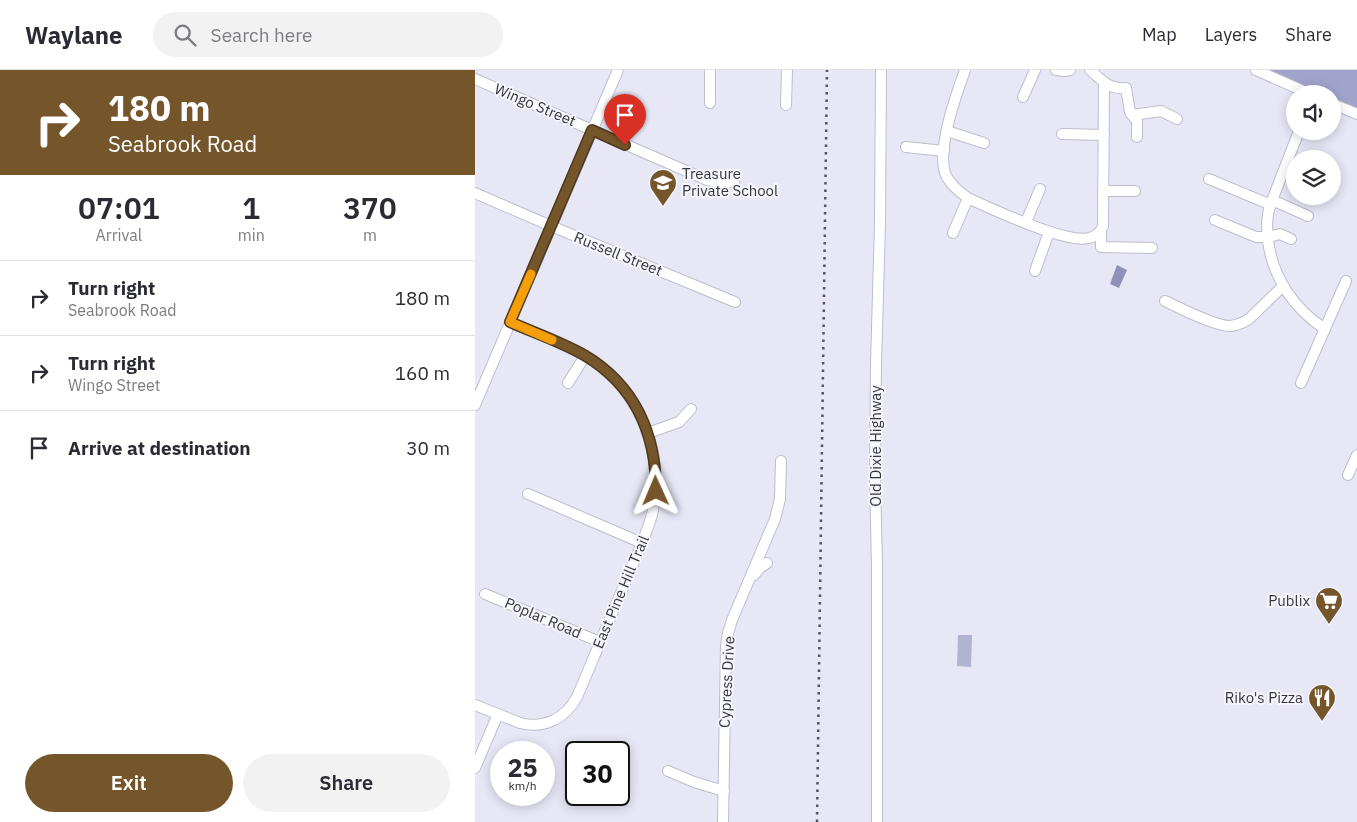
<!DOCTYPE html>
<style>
body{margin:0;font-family:"IBM Plex Sans",sans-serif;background:#f2f2f3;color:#2b2b33;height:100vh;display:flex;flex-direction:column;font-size:19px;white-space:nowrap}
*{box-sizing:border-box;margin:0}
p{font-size:16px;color:#7c7c81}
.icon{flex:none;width:28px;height:28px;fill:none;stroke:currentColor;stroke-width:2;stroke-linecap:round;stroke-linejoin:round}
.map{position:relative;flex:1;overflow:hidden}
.drawer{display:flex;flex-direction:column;background:#fff;width:475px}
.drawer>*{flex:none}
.banner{background:#75562b;color:#fff;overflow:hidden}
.tools{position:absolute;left:811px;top:15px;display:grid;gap:10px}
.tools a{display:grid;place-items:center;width:55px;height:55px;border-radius:50%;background:#fff;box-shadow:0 2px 12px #0003;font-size:25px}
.speed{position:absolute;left:15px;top:671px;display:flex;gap:10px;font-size:25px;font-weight:700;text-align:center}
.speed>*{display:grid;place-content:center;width:65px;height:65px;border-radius:50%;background:#fff;box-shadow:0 2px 12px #0003;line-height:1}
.speed small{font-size:12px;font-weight:400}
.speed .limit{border:2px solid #111;border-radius:8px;background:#fff;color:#111}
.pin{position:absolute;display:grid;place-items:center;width:42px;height:42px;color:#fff;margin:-51px -21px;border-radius:50% 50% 50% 0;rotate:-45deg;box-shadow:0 0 5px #0007}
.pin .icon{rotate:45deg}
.me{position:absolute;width:55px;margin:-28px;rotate:359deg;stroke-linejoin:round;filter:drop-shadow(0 0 4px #0008)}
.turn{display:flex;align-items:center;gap:18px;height:105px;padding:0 25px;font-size:22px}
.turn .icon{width:65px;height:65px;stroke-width:2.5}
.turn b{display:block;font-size:35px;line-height:42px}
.eta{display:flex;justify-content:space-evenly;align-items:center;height:85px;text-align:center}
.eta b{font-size:30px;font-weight:600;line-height:35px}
.action{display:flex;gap:10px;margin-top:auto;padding:10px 25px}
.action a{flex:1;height:58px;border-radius:30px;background:#75562b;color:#fff;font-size:20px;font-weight:600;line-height:58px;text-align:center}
.action a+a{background:#f2f2f3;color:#2b2b33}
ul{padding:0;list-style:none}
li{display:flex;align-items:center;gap:15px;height:75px;padding:0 25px;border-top:1px solid #e1e1e2}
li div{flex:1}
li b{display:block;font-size:19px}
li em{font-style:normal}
header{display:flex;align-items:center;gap:30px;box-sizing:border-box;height:70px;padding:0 25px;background:#fff;border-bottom:1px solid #e1e1e2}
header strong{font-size:24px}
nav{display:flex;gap:28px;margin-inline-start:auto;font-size:18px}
.search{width:350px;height:45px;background:#f2f2f3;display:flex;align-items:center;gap:12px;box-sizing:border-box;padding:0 18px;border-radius:28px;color:#7c7c81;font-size:19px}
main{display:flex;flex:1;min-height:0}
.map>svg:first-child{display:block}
.green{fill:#b2b3d0}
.forest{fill:#a2a3cb}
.water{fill:#9091b8}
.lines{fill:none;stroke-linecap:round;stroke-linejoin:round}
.minor-casing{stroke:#bdbecc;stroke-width:12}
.minor{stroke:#fff;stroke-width:10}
.rail{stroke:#53535a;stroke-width:2.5;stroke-dasharray:2.5 5;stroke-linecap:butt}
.route-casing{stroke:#4c381c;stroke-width:12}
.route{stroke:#75562b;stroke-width:9}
.slow{stroke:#f59e0b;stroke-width:9}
.labels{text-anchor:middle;stroke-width:4;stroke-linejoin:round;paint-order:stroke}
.street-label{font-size:15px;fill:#35353a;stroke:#f5f5fe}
.poi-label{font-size:15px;fill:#35353a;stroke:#f5f5fe;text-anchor:end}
</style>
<header>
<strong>Waylane</strong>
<div class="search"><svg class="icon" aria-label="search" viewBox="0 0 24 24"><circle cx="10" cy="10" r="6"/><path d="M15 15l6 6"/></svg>Search here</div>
<nav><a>Map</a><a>Layers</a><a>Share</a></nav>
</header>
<main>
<section class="drawer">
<div class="banner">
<div class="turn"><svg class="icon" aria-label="right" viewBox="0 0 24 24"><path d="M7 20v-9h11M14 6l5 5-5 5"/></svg><div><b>180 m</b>Seabrook Road</div></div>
</div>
<div class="eta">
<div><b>07:01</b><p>Arrival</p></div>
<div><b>1</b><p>min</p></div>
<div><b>370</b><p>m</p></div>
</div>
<ul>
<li><svg class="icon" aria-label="right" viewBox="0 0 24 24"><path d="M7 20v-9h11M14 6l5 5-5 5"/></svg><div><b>Turn right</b><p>Seabrook Road</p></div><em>180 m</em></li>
<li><svg class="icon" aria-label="right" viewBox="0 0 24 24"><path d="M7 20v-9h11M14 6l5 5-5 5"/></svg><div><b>Turn right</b><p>Wingo Street</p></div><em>160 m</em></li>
<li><svg class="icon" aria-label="arrive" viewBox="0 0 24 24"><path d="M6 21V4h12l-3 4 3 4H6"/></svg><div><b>Arrive at destination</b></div><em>30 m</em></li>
</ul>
<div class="action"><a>Exit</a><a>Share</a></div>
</section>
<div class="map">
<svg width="882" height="752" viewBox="0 0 882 752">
<rect width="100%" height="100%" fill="#e7e7f6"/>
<!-- green -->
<polygon class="green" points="483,565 497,565 496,597 482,596"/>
<!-- forest -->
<polygon class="forest" points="794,0 882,0 882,39 858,28 858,24 848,24"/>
<!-- water -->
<polygon class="water" points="642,195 652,200 644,218 635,214"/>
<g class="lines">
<defs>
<g id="minor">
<path d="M490,0C481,25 464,73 469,99C471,111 483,121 493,128C517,139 591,174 614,168C621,167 625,163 628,156L629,13"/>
<polyline points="581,0 590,1 595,0"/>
<path d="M615,0C627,10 634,20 651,18L655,42L662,51V67"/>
<polyline points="781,0 835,24"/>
<polyline points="0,9 232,110 245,113 259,112"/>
<polyline points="548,27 560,0"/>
<polyline points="235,33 235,0"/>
<polyline points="858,34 882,44"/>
<polyline points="311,35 312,0"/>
<polyline points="657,45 686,41 702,49"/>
<polyline points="472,61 509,73"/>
<path d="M824,61C817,79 810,97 803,115C800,123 796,132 794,140C791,150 792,161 793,171C798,208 819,239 850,259"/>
<polyline points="587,64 629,65"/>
<polyline points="431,77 469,81"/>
<polyline points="734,109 796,135"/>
<polyline points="628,121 660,121"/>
<polyline points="0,123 76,156 260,232"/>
<polyline points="797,130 833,146"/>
<polyline points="740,150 781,167 793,167 805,164 816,169"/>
<polyline points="551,152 565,119"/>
<polyline points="626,162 626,177 677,178"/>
<polyline points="478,163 493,128"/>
<polyline points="560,201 574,162"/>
<path d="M690,231C705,238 741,257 756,256C762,255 768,253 774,249L808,216"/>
<polyline points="93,313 110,286"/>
<polyline points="826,313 871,211"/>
<polyline points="0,335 143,0"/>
<polyline points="173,363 204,352 216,339"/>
<polyline points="873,405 882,385"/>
<polyline points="53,424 167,473"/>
<polyline points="279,505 285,498 292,493"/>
<polyline points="10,524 125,572"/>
<path d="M0,635L45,653C69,659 90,649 102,627L167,473C171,462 176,451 178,440C189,383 166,325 119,291C94,274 62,264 35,252"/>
<polyline points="0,698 23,644"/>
<polyline points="193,701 219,712 249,721"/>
<polyline points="248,752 251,576 253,563 257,550 300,449 305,429 306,391"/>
<polyline points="402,752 402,497 400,407 401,294 405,154 406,0"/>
</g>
</defs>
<!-- minor casing -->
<use href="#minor" class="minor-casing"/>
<!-- minor -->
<use href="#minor" class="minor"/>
<!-- rail -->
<polyline class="rail" points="342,752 352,0"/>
</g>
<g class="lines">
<defs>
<path id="route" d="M150,75L117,60L35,252C60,263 86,272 109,285C160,315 181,364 181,421"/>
</defs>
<!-- route casing -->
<use href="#route" class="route-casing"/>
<!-- route -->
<use href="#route" class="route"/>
<!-- slow -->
<polyline class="slow" points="56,204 35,252 77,270"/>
</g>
<!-- icons -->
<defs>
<symbol id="school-pin" viewBox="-11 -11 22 30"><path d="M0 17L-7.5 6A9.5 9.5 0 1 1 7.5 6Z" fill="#75562b" stroke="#f5f5fe"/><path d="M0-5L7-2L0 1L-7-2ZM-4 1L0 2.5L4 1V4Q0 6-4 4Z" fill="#fff"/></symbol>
<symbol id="supermarket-pin" viewBox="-11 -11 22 30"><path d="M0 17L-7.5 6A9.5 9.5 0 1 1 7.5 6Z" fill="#75562b" stroke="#f5f5fe"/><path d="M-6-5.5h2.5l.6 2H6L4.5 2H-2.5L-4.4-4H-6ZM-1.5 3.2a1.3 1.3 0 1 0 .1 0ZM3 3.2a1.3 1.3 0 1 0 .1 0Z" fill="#fff"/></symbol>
<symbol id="restaurant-pin" viewBox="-11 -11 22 30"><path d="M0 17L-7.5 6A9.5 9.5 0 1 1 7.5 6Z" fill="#75562b" stroke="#f5f5fe"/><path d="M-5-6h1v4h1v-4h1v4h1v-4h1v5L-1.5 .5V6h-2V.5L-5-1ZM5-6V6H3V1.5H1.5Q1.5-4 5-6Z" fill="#fff"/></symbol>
</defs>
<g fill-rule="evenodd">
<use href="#school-pin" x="172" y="97" width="32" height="43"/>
<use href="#supermarket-pin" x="838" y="515" width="32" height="43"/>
<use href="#restaurant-pin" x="831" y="612" width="32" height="43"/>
</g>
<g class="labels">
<!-- street labels -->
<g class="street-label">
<text transform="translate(60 35) rotate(23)" y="5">Wingo Street</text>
<text transform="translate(143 184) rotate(22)" y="5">Russell Street</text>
<text transform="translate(401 376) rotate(-90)" y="5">Old Dixie Highway</text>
<text transform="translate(146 522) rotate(-67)" y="5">East Pine Hill Trail</text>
<text transform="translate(68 548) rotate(23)" y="5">Poplar Road</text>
<text transform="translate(252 612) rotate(-87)" y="5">Cypress Drive</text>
</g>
<!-- poi labels -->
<g class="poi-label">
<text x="207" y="109" text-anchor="start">Treasure<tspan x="207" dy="17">Private School</tspan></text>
<text x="835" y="536">Publix</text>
<text x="828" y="633">Riko's Pizza</text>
</g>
</g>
</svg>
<div class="tools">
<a><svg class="icon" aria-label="sound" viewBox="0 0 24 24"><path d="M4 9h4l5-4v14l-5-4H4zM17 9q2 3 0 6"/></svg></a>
<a><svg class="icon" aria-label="layers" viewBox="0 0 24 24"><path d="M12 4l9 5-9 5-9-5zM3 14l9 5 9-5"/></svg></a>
</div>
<div class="speed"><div>25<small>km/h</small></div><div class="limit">30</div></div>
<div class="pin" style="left:150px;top:75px;background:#d93025"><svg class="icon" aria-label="arrive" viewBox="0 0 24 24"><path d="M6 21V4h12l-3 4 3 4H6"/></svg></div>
<svg class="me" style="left:181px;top:421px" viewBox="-20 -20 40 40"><path d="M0-17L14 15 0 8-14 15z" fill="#75562b" stroke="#fff" stroke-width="4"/></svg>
</div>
</main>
